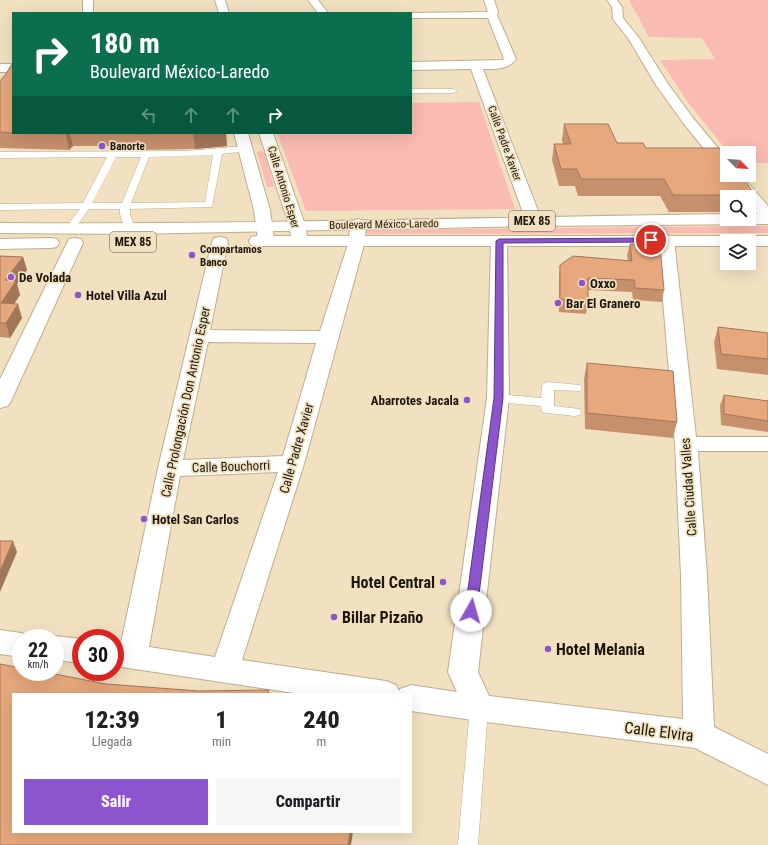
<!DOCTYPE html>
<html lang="es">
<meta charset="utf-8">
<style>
body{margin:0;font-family:"Roboto Condensed",sans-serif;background:#f6f6f6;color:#202124;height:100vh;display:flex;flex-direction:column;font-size:15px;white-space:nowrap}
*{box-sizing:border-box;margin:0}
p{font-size:13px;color:#757577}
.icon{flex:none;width:22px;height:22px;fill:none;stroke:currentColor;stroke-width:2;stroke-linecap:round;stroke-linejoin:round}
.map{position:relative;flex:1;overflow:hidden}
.side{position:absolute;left:12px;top:693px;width:400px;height:140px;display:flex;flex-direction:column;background:#fff;border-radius:0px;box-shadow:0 4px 16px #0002}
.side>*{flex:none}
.top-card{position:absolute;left:12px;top:12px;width:400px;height:122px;border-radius:0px;box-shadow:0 4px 16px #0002;background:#0b6e4f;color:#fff;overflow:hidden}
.needle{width:26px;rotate:114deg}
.fabs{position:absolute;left:720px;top:146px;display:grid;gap:8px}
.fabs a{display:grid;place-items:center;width:36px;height:36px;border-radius:0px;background:#fff;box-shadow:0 4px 16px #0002;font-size:20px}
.speed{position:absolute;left:12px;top:629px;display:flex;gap:8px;font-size:20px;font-weight:700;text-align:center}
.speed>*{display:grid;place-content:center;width:52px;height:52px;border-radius:50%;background:#fff;box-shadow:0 4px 16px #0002;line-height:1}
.speed small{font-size:10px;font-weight:400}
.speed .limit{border:6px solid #d22;background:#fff;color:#111}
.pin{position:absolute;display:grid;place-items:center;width:34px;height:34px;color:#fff;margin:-17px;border:2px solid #fff;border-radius:50%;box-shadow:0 1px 4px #0007}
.me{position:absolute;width:44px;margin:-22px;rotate:7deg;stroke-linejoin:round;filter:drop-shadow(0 0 3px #0008)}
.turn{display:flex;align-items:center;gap:14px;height:84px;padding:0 12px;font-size:18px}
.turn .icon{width:52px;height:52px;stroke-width:2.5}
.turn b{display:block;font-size:28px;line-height:34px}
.lanes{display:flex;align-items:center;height:38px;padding:0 12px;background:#0003;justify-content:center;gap:20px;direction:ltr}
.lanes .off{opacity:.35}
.eta{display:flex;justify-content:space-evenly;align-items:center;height:68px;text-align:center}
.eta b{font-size:24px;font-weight:800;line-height:28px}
.cta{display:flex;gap:8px;margin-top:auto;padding:8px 12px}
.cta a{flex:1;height:46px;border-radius:0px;background:#8c55cd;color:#fff;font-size:16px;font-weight:800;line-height:46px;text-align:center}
.cta a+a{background:#f6f6f6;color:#202124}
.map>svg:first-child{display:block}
.green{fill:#fabbb3}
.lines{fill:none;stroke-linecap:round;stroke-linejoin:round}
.lane-casing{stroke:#beae8f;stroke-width:1}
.street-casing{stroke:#beae8f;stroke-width:2}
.primary-casing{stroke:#beae8f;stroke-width:2}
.lane{fill:#fff;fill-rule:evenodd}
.street{fill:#fff;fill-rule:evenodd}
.primary{fill:#fff;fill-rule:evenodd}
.wall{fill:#c7906c}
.shaded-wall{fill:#a27658}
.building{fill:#e7a87d;stroke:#a27658}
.route{fill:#8c55cd;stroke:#5b3785}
.poi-dot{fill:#8c55cd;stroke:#f2e1c1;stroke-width:1.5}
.labels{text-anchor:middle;stroke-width:3.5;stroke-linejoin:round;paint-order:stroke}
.far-street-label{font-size:11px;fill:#1d170b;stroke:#f2e1c1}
.far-poi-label{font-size:11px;font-weight:bold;fill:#1d170b;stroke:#f2e1c1;text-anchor:start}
.shield{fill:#f2e1c1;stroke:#5d5442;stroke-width:1}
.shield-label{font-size:12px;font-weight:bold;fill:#1d170b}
.poi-label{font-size:13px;font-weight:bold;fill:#1d170b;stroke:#f2e1c1;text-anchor:start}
.street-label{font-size:13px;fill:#1d170b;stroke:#f2e1c1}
.near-poi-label{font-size:16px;font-weight:bold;fill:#1d170b;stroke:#f2e1c1;text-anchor:start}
.near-street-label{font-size:16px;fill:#1d170b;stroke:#f2e1c1}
</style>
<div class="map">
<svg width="768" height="845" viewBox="0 0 768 845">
<rect width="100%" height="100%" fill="#f2e1c1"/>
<!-- green -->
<g class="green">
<polygon points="629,0 768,0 768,163 749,163 749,153 729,153 689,104 660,60 715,59 702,38 649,37"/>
<polygon points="479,102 515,209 306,211 277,133 411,133 411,103"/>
<polygon points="261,151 265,152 274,187 267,187 257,152"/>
<polygon points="768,226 768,233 363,234 365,230"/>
</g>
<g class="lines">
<defs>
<g id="lane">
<polygon points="411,89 453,89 457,91 453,93 411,93"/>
<path d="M245,146L248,147L249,149L248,151L222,154L212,207L130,209V214L135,229L133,231H127L125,229L120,214V209H89L73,231L70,232L65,229L80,209L0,210V204L83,203L107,157L0,158V152L186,151ZM213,155L205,202L131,203L149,157ZM116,157H141L122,203H92Z"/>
<polygon points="548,382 580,385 582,388 580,391 554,390 554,406 580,409 581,412 580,415 575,416 547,413 542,412 541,406 498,402 494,401 492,398 494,395 498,394 541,398 542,386 544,383"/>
<polygon points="479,700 485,702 488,708 478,845 458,845 470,708 473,702"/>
</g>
<g id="street">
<rect x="83" y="0" width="10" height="13"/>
<polygon points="215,0 225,0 229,13 219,13"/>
<polygon points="308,0 318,0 328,13 318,13"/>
<path d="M484,0H494L498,12L497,15L516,59C508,70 496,69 483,69L542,221L540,224L534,226L528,224L526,221L471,69L411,70V62L503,60L504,59L488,18H411V13H407L488,12Z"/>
<polygon points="607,0 617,0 622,7 623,18 639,38 668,84 693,118 727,159 727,172 722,171 684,124 656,85 628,38 613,19 612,7"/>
<rect x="0" y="64" width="13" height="8"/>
<polygon points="234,133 248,133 270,210 274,240 272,244 266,245 260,244 258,240 254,210"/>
<polygon points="259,133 273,133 305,225 308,241 306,245 300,246 294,245 292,241 289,225"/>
<path d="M729,175H741L768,206V221C759,218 749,207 749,197H744L727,177Z"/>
<path d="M358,219L364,221L366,224L365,241L304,464L242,660L386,681L396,685L399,691L400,689L411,685L457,692L448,672L487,398L491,241L493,237L499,236L505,237L507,241L509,398L478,672L489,696L683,719L681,575L675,444L658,240L660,236L666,235L672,236L674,240L696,437H768V451H698L707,575L714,727L768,754V785L695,748L479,721L411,711V694H301L115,666V642L121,643L158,468L212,242L214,238L220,237L226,238L228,242L210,330L320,331L349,241L350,224L352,221ZM208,342L316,343L283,456L183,460ZM278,472L215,657L149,647L180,476Z"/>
<polygon points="75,238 81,239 83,243 11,401 8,406 0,408 0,379 67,243 69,239"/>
<polygon points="0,630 21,633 31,637 32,638 21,638 21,657 0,654"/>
<polygon points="55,636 81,639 81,663 55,660 55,638 50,638"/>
</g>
<g id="primary">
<path d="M727,214V219H749V214H768V224L534,226L130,234L0,233V223C242,225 485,217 727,214Z"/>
<polygon points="257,236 768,236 768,246 749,246 749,241 727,241 727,246 257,246 251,245 249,241 251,237"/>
<polygon points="51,238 57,239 59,243 57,247 51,248 0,249 0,239"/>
</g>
</defs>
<!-- lane casing -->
<use href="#lane" class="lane-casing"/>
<!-- street casing -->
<use href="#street" class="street-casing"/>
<!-- primary casing -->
<use href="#primary" class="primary-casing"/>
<!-- lane -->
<use href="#lane" class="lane"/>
<!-- street -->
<use href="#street" class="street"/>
<!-- primary -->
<use href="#primary" class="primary"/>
</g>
<!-- wall -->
<g class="wall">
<polygon points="13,64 13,133 226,133 227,146 195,149 138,150 137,146 73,146 69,150 0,148 0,81 6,74"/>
<polygon points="564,124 617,143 646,148 727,175 755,195 750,212 749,212 749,197 727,197 727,212 669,212 660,196 578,196 575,186 559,186 552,160 554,144 563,144 562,140"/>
<polygon points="630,244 664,290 662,302 633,300 632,292 588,290 588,302 586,314 559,312 559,277 560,265 628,261 627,255"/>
<polygon points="0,256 23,257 27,270 17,284 20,295 14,304 22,318 10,338 0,337"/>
<polygon points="718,327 768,333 768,375 717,369 714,342"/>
<polygon points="587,363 677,422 673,438 585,429 584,379"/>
<polygon points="724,395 768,401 768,432 721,425 720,405"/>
</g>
<!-- shaded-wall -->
<g class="shaded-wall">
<polygon points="67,133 70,133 73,146 69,150 66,134"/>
<polygon points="193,133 226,133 227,146 195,149"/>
<polygon points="23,257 27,270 17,284 20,295 5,317 1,303 5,280"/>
<polygon points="18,304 22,318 10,338 6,323"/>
<polygon points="13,541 17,552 0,592 0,571"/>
<polygon points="350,832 353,832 351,845 348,845"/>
</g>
<!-- building -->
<g class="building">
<polygon points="12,64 13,64 13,133 0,132 0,81 6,74"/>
<polygon points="564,124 608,124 617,143 643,143 646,148 719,148 725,155 727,156 727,175 741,175 755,195 673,195 664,179 581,179 577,169 561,169 554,144 571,144"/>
<polygon points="27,133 67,133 66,134"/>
<polygon points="135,133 189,133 135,134"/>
<polygon points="630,244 660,246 664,290 635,288 634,280 588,278 588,302 560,299 560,265 573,256 632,261"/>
<polygon points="0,256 23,257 5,280 16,281 1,303 18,304 6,323 0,323"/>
<polygon points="718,327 768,333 768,359 721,354"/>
<polygon points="587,363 673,371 677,422 587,413"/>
<polygon points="724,395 768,401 768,421 724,414"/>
<polygon points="0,541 13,541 0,571"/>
<polygon points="0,664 21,668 21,672 45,672 106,684 198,691 269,690 268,694 13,694 13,832 350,832 348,845 0,845"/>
</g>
<!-- route -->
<polygon class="route" points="651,238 654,240 653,242 503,243 503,398 477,611 475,614 471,616 467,614 465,611 494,398 496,241 499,239"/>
<!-- markers -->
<g class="poi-dot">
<circle cx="102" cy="146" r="4"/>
<circle cx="192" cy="255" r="4"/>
<circle cx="11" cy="277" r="4"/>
<circle cx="582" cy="283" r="4"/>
<circle cx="78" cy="295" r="4"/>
<circle cx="558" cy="303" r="4"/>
<circle cx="467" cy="400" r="4"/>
<circle cx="144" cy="519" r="4"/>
<circle cx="443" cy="582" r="4"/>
<circle cx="334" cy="617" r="4"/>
<circle cx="548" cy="649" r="4"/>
</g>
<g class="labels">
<!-- far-street labels -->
<g class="far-street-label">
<text transform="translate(505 143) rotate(70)" y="4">Calle Padre Xavier</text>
<text transform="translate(284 187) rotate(73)" y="4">Calle Antonio Esper</text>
<text transform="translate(384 224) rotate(-1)" y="4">Boulevard México-Laredo</text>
</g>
<!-- far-poi labels -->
<g class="far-poi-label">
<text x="110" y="150">Banorte</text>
<text x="200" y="253">Compartamos<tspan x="200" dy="13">Banco</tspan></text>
</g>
<!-- shield labels -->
<g class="shield">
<rect x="509" y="211" width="46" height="20" rx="3"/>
<rect x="110" y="232" width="46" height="20" rx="3"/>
</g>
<g class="shield-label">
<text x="532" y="225">MEX 85</text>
<text x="133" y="246">MEX 85</text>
</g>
<!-- poi labels -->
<g class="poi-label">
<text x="19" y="282">De Volada</text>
<text x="590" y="288">Oxxo</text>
<text x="86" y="300">Hotel Villa Azul</text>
<text x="566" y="308">Bar El Granero</text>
<text x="459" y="405" text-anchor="end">Abarrotes Jacala</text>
<text x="152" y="524">Hotel San Carlos</text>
</g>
<!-- street labels -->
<g class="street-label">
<text transform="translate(185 402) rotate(-78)" y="5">Calle Prolongación Don Antonio Esper</text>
<text transform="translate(296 448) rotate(-74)" y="5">Calle Padre Xavier</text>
<text transform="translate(231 466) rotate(-2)" y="5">Calle Bouchorri</text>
<text transform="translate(688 487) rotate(-94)" y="5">Calle Ciudad Valles</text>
</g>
<!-- near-poi labels -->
<g class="near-poi-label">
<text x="435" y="588" text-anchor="end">Hotel Central</text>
<text x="342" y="623">Billar Pizaño</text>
<text x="556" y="655">Hotel Melania</text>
</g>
<!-- near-street labels -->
<g class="near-street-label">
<text transform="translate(659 731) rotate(7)" y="6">Calle Elvira</text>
</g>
</g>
</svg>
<div class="fabs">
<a><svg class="needle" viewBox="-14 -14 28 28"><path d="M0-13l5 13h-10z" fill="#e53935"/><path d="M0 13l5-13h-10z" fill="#757577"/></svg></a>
<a><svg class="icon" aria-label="search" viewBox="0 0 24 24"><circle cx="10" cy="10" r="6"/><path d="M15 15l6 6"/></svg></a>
<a><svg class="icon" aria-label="layers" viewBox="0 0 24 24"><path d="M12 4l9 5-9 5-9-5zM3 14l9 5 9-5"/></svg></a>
</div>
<div class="speed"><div>22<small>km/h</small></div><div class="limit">30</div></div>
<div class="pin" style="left:651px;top:240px;background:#d93025"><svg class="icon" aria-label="arrive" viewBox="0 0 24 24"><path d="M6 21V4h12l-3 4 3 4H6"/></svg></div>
<svg class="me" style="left:471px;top:611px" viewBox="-20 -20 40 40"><circle r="19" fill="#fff"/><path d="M0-13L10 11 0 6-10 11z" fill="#8c55cd"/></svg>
<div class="top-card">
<div class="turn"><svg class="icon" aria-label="right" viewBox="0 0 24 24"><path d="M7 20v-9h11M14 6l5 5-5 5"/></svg><div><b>180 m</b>Boulevard México-Laredo</div></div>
<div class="lanes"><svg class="icon off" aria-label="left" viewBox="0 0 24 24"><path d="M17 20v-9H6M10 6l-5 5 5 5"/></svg><svg class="icon off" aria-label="ahead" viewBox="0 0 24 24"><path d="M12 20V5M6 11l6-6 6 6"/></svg><svg class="icon off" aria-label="ahead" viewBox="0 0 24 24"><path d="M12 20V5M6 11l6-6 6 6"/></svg><svg class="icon" aria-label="right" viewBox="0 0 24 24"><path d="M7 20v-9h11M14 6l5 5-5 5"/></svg></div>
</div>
<section class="side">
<div class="eta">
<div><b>12:39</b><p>Llegada</p></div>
<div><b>1</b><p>min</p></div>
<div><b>240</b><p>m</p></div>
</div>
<div class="cta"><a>Salir</a><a>Compartir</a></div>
</section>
</div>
